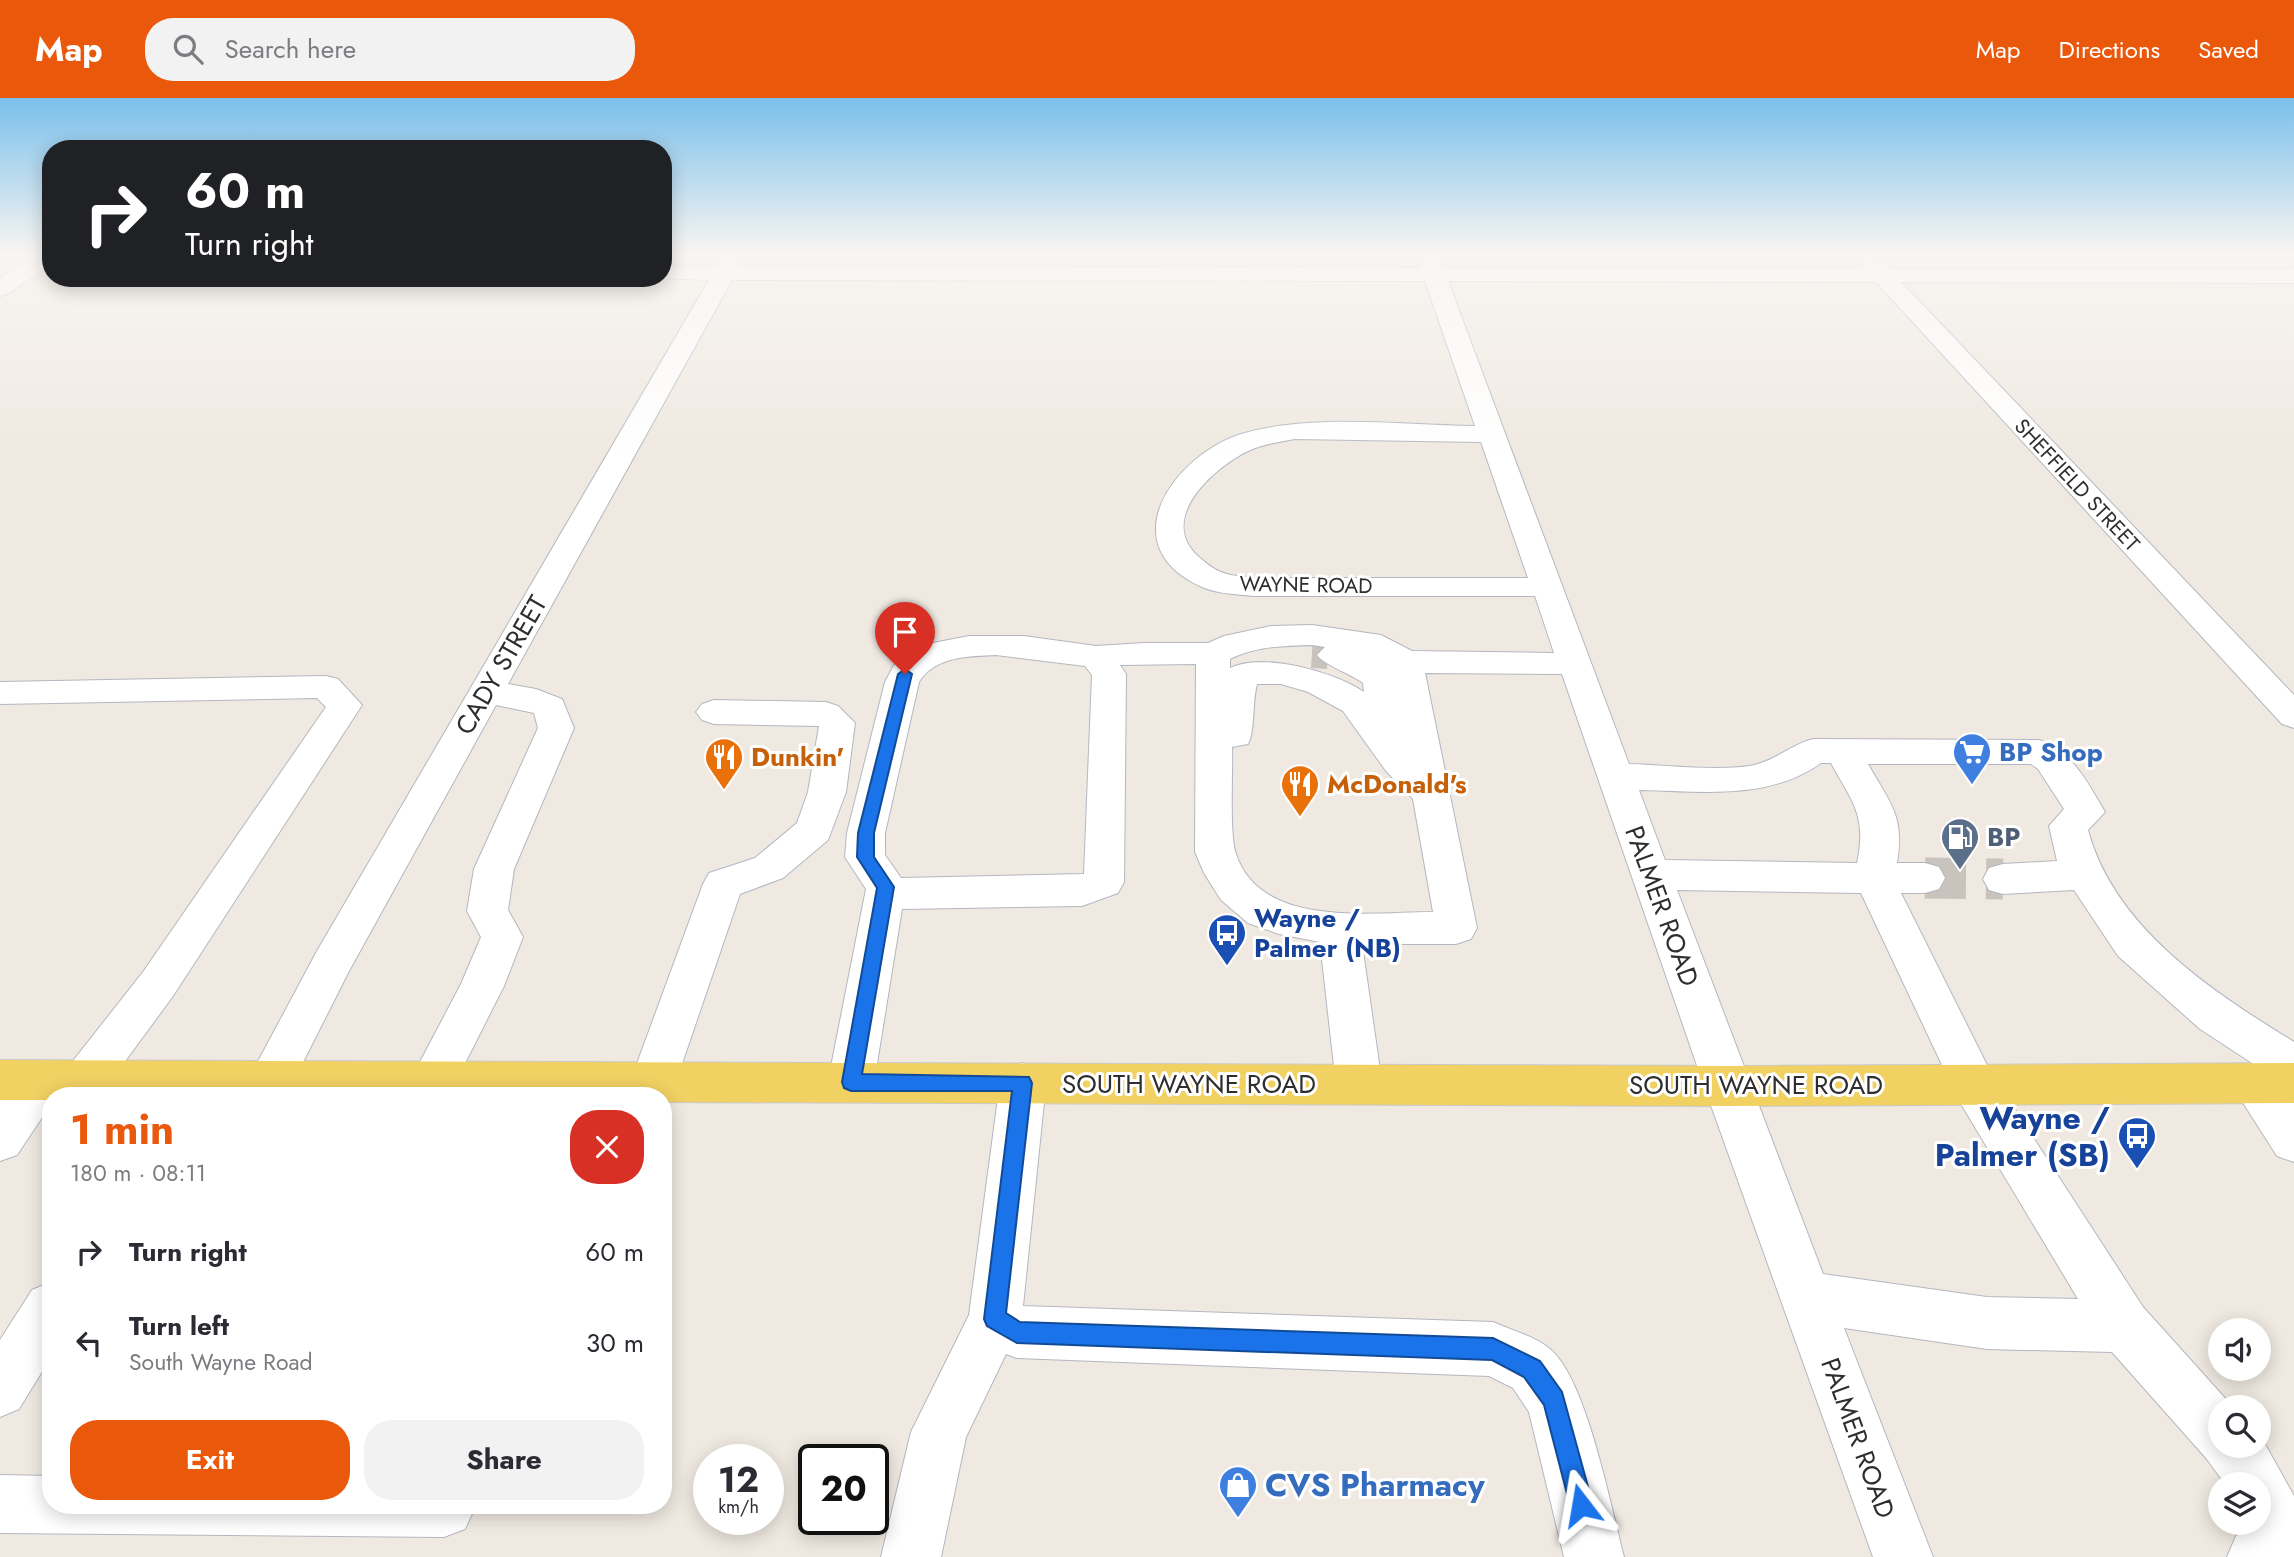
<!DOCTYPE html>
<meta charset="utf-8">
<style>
body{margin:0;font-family:Jost,sans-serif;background:#f2f2f3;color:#2b2b33;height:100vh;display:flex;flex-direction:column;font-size:26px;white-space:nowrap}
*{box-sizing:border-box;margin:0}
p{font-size:23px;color:#7c7c81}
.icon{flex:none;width:38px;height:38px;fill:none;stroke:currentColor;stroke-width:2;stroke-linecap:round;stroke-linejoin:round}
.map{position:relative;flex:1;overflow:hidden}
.side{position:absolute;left:42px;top:989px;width:630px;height:427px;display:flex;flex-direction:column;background:#fff;border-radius:28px;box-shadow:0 4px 18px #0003}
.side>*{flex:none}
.hud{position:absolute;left:42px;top:42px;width:630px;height:147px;border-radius:28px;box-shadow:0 4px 18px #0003;background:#202124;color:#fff;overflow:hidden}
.tools{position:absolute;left:2208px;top:1220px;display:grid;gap:14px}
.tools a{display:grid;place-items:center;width:63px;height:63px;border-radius:50%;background:#fff;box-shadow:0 4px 18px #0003;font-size:35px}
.speed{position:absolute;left:693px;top:1346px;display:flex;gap:14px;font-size:35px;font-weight:700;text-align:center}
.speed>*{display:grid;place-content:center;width:91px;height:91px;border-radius:50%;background:#fff;box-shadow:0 4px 18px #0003;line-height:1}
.speed small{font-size:18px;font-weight:400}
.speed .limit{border:4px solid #111;border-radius:10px;background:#fff;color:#111}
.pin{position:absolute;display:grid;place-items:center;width:60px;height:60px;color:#fff;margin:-72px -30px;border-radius:50% 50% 50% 0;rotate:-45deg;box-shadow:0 0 7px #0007}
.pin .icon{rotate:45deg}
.me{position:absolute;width:77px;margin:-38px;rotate:346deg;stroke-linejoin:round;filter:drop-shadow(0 0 5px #0008)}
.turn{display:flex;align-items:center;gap:24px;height:147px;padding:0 28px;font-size:32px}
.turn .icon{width:91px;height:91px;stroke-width:2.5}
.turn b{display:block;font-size:49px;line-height:60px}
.round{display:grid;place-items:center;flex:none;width:74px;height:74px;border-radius:28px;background:#f2f2f3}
.headline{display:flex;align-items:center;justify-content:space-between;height:119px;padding:0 28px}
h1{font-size:42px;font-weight:700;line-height:52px;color:#ea580c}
.button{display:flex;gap:14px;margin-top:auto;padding:14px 28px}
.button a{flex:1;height:80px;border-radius:28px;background:#ea580c;color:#fff;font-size:28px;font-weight:700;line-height:80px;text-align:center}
.button a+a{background:#f2f2f3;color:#2b2b33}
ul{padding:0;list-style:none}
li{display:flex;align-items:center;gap:21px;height:91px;padding:0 28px}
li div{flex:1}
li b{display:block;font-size:26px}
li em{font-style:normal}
header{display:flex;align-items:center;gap:42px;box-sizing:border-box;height:98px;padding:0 35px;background:#ea580c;color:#fff}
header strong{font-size:33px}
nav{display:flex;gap:38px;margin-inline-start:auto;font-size:24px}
.search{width:490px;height:63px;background:#f2f2f3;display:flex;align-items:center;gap:18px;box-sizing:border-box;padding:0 24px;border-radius:28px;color:#7c7c81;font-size:26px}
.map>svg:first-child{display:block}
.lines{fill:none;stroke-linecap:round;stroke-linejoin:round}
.minor-tunnel-far1{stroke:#c8c4bd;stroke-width:32;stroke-dasharray:32 16;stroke-linecap:butt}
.minor-tunnel{stroke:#c8c4bd;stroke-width:41;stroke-dasharray:41 20;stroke-linecap:butt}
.minor-casing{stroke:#b4b7c1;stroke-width:2}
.major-casing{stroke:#c9c9c9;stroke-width:2}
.minor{fill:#fff;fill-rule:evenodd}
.major{fill:#f2d163;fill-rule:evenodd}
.route{fill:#1a73e8;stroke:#114b97;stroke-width:2}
.labels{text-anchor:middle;stroke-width:6;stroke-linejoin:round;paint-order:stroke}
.far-street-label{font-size:21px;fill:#2e2e2e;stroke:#fff}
.street-label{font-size:26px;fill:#2e2e2e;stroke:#fff}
.shop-label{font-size:26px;font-weight:bold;fill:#366cbe;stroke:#fff;text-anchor:start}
.food-label{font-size:26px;font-weight:bold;fill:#c56008;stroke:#fff;text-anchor:start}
.service-label{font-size:26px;font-weight:bold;fill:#4e5e75;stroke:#fff;text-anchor:start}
.transit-label{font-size:26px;font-weight:bold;fill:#164399;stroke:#fff;text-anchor:start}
.near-transit-label{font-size:32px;font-weight:bold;fill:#164399;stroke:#fff;text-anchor:end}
.near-shop-label{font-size:32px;font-weight:bold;fill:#366cbe;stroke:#fff;text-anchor:start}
</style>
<header>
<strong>Map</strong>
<div class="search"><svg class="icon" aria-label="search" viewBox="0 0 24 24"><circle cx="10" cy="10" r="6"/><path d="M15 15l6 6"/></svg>Search here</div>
<nav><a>Map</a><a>Directions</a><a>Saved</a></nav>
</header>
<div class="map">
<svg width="2294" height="1459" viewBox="0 0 2294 1459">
<rect width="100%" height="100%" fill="#efe9e1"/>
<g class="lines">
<!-- minor-tunnel-far1 -->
<polyline class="minor-tunnel-far1" points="1312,554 1328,555"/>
<!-- minor-tunnel -->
<polyline class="minor-tunnel" points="1925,780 2003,781"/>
<defs>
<g id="minor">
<polygon points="38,155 51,155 51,166 8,196 0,198 0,181"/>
<path d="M725,155H745L739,168L1421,170L1417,155H1437L1443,170H1864L1861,166L1864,161C1876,158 1880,162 1889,171H2294V185L1901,184L2294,597V630L2282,626L1876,184L1448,183L1629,666C1664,667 1716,673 1749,668C1774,664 1790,647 1813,641L2039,642C2071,651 2089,687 2105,714L2088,732C2114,830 2213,894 2294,944V987L2277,981L2294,1005V1064L2277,1058L2231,986L2238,972L2255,967L2200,931L2118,858L2074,792L2003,796L1989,792L1983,781L1989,770L2003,766L2057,763L2049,728L2064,711L2038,671L2031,666H1868C1890,705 1905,718 1897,765H1925L1939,769L1945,780L1939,791L1925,795H1901L1990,973L2143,1209L2233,1309H2221V1348H2259V1339L2265,1346L2294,1398V1459H2227L2236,1438L2243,1434L2244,1424H2259V1386H2225L2206,1360L2112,1254L1987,1251L1844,1230L1933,1459H1873L1704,988L1562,576L1425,575L1477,830L1471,841L1456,846H1362L1382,986L1375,1000L1359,1006L1343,1000L1336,986L1320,844L1279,836L1248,825L1221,802L1204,775L1195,754L1196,566L1120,567L1126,576L1124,784L1118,795L1082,808L902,811L874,984L867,998L851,1004L835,998L828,984L866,791L845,759L847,735L885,584L894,567L911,554L933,545L969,538H1024L1096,548L1144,545H1208L1224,538L1271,528L1312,527L1381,537L1412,553L1554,555L1535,498H1254C1236,496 1218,496 1202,489C1110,448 1173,358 1241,336C1310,315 1403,327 1475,328L1425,183L732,182L508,586L536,591L562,601L574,630L514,771L508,812L523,839L504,888L449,997L418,998L410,983L461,886L481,839L467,813L474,771L538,630L534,615L496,607L349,873L287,996H255L248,982L317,853L709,182L657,180H663V168H717ZM1295,341L1481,344L1528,480H1254C1245,478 1236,479 1227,476C1217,474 1207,466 1200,460C1155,422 1213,370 1248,353C1263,346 1279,344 1295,341ZM1312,547L1325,549L1317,557C1325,568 1350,575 1363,585L1364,594C1336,574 1262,554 1230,570V561C1257,548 1283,548 1312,547ZM996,557L1085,568L1092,577L1084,776L901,780L885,757V735L919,584C935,558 970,558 996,557ZM1257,586H1281L1308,594L1343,613L1386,673L1413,701L1433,814C1371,814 1261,831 1236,756C1229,737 1233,673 1232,649L1248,646C1255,634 1252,605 1257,586ZM1821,665H1831C1853,705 1867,718 1857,765L1665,762L1639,692C1700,693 1768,703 1821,665ZM1677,792L1861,795L1958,1001L2078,1201L1987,1199L1823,1176Z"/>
<polygon points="326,578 338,581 362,607 173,898 101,996 69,996 63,984 56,998 51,998 51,1006 17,1057 0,1063 0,1003 25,968 41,962 57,968 63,980 69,968 143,874 326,609 317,600 0,606 0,584"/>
<polygon points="714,602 826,604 838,608 855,625 846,694 828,742 783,780 740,796 671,998 663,1013 663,998 625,998 703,786 709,775 755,760 797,725 808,694 819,628 714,626 702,622 696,614 702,606"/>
<path d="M1023,965L1039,971L1046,985L1023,1208L1493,1224C1511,1232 1537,1239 1551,1252C1587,1283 1611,1410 1624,1459H1564L1529,1314L1513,1290L1489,1278L1017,1260L1006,1256L966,1339L941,1459H881L911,1334L969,1217L1000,985L1007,971Z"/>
<polygon points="51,1184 51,1259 19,1311 0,1319 0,1242 32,1192"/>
<polygon points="0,1377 51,1378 51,1407 476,1407 465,1431 444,1439 0,1435"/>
</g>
<polygon id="major" points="0,962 1727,968 2294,965 2294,1005 1727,1008 663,1004 663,998 51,998 51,1002 0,1002"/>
</defs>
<!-- minor casing -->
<use href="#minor" class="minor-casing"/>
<!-- major casing -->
<use href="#major" class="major-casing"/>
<!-- minor -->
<use href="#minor" class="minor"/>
<!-- major -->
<use href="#major" class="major"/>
</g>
<!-- sky -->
<linearGradient id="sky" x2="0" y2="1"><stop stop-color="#7abfeb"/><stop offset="0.43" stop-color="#f8f5f2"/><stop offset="1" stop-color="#f8f5f2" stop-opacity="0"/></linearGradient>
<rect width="2294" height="359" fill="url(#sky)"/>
<!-- route -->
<polygon class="route" points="905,571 912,576 874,735 874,759 894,789 862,976 1029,979 1032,985 1006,1215 1020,1224 1493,1240 1540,1263 1562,1294 1593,1407 1589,1415 1581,1419 1572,1415 1544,1307 1524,1279 1492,1262 1017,1245 987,1228 984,1221 1012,993 851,993 844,990 842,984 877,790 857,759 858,735 898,576"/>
<!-- icons -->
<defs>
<symbol id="supermarket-pin" viewBox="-11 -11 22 30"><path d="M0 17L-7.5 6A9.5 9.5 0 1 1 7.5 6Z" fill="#3f7fe0" stroke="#fff"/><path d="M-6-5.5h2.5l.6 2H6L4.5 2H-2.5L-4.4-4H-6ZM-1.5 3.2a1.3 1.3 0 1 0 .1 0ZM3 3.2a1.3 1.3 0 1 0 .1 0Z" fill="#fff"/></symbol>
<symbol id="restaurant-pin" viewBox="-11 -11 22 30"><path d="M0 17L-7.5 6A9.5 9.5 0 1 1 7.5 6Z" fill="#e8710a" stroke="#fff"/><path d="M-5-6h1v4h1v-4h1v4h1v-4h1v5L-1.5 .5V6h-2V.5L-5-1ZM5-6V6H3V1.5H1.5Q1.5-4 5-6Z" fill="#fff"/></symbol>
<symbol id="fuel-pin" viewBox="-11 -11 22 30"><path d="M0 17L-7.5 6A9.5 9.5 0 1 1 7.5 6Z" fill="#5c6f8a" stroke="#fff"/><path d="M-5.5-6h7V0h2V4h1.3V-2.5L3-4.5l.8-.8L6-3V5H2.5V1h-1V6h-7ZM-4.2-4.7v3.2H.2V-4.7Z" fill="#fff"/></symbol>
<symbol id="bus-pin" viewBox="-11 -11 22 30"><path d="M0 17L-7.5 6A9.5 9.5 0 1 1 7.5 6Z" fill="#1a4fb4" stroke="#fff"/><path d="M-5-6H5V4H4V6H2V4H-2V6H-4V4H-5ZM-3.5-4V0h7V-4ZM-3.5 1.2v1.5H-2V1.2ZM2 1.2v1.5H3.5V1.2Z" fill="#fff"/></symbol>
<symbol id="shop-pin" viewBox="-11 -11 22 30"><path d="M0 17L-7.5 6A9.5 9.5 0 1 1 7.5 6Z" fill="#3f7fe0" stroke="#fff"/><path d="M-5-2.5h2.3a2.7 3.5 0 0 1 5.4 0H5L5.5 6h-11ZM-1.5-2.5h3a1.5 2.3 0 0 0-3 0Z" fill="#fff"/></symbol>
</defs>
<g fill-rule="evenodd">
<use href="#supermarket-pin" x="1950" y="632" width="44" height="60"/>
<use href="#restaurant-pin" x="702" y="637" width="44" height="60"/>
<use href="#restaurant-pin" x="1278" y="664" width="44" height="60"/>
<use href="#fuel-pin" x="1938" y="717" width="44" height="60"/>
<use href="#bus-pin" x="1205" y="813" width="44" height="60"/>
<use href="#bus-pin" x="2115" y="1016" width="44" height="60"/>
<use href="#shop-pin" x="1216" y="1365" width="44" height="60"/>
</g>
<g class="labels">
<!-- far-street labels -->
<g class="far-street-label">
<text transform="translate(2077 387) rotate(47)" y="7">SHEFFIELD STREET</text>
<text transform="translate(1306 487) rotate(1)" y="7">WAYNE ROAD</text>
</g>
<!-- street labels -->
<g class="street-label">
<text transform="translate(501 567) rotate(-60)" y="9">CADY STREET</text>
<text transform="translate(1662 808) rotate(70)" y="9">PALMER ROAD</text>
<text x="1189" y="995">SOUTH WAYNE ROAD</text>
<text x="1756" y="996">SOUTH WAYNE ROAD</text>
<text transform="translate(1858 1340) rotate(70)" y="9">PALMER ROAD</text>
</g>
<!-- shop labels -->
<g class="shop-label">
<text x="1999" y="663">BP Shop</text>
</g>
<!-- food labels -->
<g class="food-label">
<text x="751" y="668">Dunkin'</text>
<text x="1327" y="695">McDonald's</text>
</g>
<!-- service labels -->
<g class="service-label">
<text x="1987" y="748">BP</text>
</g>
<!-- transit labels -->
<g class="transit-label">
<text x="1254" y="829">Wayne /<tspan x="1254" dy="30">Palmer (NB)</tspan></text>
</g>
<!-- near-transit labels -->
<g class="near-transit-label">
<text x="2110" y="1031">Wayne /<tspan x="2110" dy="37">Palmer (SB)</tspan></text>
</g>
<!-- near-shop labels -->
<g class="near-shop-label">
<text x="1265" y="1398">CVS Pharmacy</text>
</g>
</g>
</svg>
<div class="tools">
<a><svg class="icon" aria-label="sound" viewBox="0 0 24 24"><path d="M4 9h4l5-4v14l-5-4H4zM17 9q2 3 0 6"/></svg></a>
<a><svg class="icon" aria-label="search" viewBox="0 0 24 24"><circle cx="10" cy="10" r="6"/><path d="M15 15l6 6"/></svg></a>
<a><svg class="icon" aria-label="layers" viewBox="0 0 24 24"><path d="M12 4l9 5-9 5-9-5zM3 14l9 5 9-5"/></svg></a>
</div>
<div class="speed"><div>12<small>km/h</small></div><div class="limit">20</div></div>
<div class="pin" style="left:905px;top:576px;background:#d93025"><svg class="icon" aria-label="arrive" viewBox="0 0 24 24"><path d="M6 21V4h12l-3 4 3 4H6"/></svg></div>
<svg class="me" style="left:1581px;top:1407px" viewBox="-20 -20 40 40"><path d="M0-17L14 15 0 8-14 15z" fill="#1a73e8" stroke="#fff" stroke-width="4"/></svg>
<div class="hud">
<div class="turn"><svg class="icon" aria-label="right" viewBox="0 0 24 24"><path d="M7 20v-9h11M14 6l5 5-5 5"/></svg><div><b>60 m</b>Turn right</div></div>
</div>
<section class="side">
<div class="headline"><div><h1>1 min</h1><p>180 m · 08:11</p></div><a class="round" style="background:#d93025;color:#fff"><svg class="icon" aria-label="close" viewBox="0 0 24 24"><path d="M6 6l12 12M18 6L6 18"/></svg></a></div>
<ul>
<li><svg class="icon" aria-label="right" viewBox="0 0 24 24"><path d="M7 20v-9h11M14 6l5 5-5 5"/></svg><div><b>Turn right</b></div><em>60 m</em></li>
<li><svg class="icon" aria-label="left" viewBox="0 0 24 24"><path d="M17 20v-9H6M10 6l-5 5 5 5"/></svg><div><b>Turn left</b><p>South Wayne Road</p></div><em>30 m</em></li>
</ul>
<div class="button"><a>Exit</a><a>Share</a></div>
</section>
</div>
